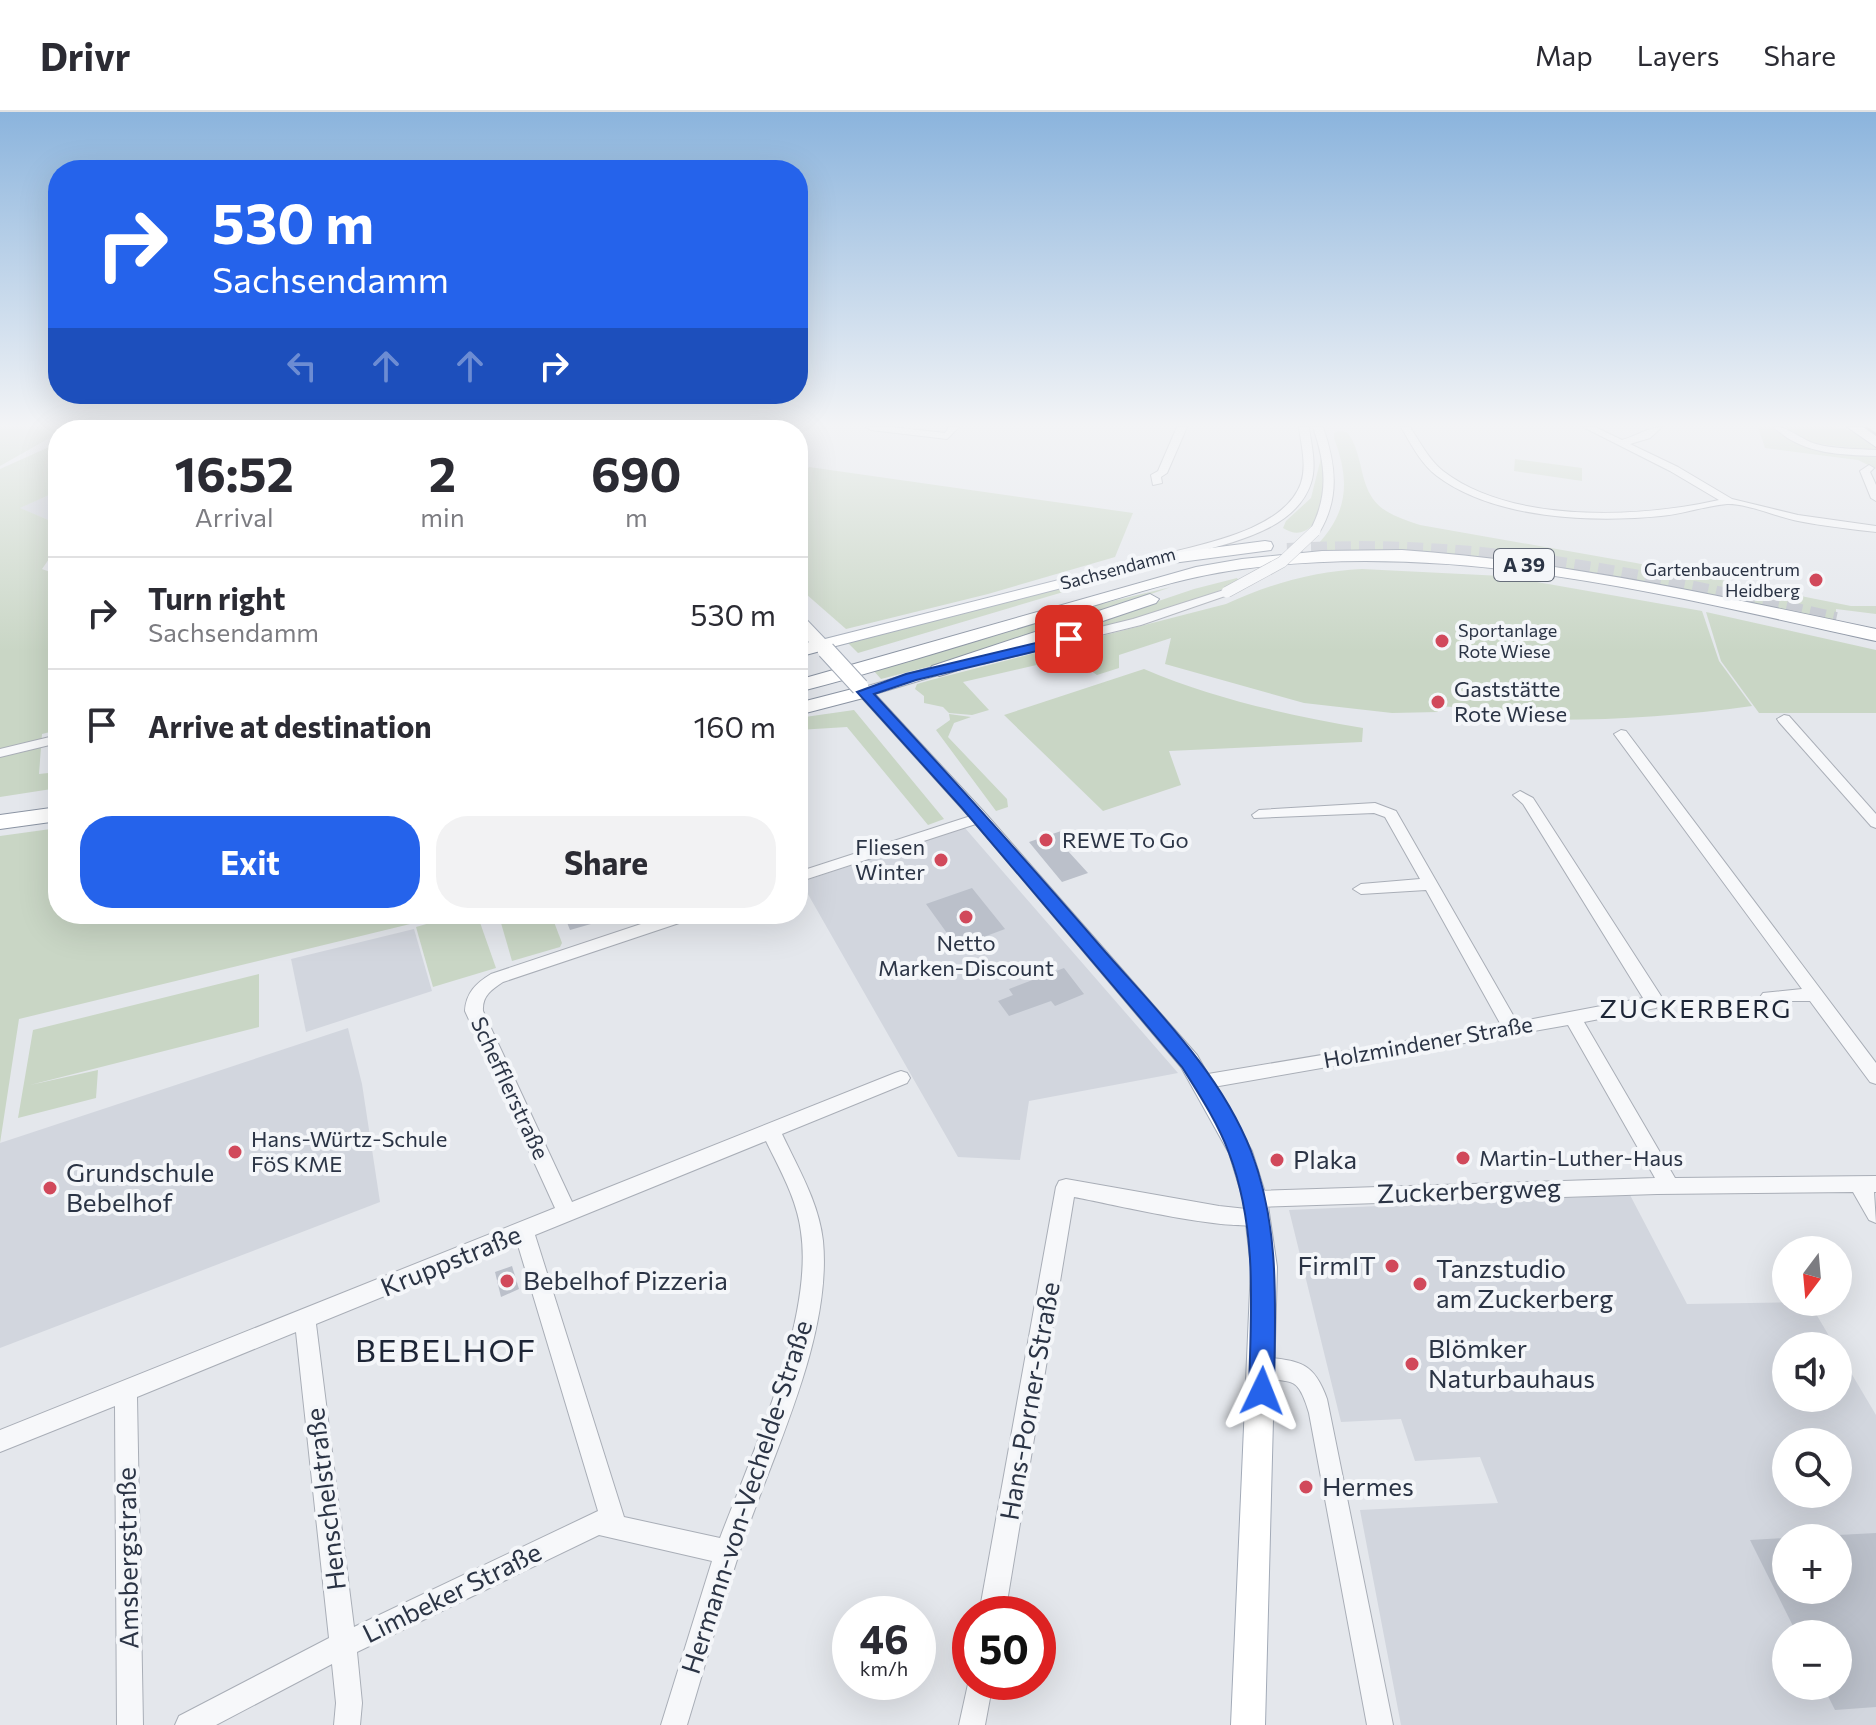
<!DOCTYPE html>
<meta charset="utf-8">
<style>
body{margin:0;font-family:Commissioner,sans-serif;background:#f2f2f3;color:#2b2b33;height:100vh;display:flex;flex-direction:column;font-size:30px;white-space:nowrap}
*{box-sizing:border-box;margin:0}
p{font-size:26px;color:#7c7c81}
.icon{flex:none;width:44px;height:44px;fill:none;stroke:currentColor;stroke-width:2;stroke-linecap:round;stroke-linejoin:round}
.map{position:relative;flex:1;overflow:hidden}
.panel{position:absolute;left:48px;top:308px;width:760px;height:504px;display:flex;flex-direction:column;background:#fff;border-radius:32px;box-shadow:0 8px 32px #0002}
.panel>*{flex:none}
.guide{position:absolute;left:48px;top:48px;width:760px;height:244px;border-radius:32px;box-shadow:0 8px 32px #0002;background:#2563eb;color:#fff;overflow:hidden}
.needle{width:52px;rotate:196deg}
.controls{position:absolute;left:1772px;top:1124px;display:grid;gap:16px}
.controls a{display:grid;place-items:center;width:80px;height:80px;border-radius:50%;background:#fff;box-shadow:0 8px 32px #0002;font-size:40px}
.speed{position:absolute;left:832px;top:1484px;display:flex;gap:16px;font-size:40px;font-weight:700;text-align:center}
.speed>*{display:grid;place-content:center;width:104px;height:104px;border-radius:50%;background:#fff;box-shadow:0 8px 32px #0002;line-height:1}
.speed small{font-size:20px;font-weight:400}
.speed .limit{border:12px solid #d22;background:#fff;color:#111}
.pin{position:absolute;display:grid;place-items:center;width:68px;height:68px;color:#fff;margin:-34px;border-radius:16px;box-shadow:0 4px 12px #0006}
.me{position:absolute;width:88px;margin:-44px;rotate:2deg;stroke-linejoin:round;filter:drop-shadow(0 0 6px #0008)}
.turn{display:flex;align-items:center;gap:28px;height:168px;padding:0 32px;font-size:36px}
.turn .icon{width:104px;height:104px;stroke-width:2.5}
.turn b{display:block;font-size:56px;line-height:68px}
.lanes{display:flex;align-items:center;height:76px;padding:0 32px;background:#0003;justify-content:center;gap:40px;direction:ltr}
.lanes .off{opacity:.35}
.eta{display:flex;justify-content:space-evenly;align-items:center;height:136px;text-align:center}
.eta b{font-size:48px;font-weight:700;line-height:56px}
.primary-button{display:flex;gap:16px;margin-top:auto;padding:16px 32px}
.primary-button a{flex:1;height:92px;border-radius:32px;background:#2563eb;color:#fff;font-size:32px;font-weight:700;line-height:92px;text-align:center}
.primary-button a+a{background:#f2f2f3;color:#2b2b33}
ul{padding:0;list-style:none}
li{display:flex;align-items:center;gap:24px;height:112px;padding:0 32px;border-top:2px solid #e1e1e2}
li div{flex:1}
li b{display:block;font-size:30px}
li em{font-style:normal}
header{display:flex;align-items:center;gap:48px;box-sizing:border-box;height:112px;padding:0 40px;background:#fff;border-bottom:2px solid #e1e1e2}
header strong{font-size:38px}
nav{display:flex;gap:44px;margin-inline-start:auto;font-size:28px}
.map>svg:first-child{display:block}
.built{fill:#d2d6de;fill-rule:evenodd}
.green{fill:#c9d6c5}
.building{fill:#bbc0ca}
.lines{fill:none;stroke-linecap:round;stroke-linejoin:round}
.highway-tunnel{stroke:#bfc3cb;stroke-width:16;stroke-dasharray:16 8;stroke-linecap:butt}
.minor-casing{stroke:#a9aeb7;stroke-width:2}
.major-casing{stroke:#a3abb8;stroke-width:2}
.highway-casing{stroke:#8b94a3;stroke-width:2}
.minor{fill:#f7f8fa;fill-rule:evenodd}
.major{fill:#fff;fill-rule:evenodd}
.highway{fill:#fff;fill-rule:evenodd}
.tram{stroke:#7d8696;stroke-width:2}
.minor-bridge-casing{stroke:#a9aeb7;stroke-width:12;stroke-linecap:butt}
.major-bridge-casing{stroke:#a3abb8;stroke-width:19;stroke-linecap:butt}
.minor-bridge{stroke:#f7f8fa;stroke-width:11}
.major-bridge{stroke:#fff;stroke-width:17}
.route{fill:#2563eb;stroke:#184099;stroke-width:2}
.poi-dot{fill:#d1495b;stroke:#f4f6f9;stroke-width:3}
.labels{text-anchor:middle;stroke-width:8;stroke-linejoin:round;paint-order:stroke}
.far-street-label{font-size:18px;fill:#2b3445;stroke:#f4f6f9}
.far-poi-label{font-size:18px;fill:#2b3445;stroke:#f4f6f9;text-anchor:end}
.shield{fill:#f4f6f9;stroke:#676e7b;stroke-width:2}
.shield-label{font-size:20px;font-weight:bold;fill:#2b3445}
.poi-label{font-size:22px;fill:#2b3445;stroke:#f4f6f9;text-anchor:start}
.street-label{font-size:22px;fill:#2b3445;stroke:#f4f6f9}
.quarter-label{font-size:26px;letter-spacing:2px;fill:#1d2536;stroke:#f4f6f9}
.near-poi-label{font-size:26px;fill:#2b3445;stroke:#f4f6f9;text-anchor:start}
.near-street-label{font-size:26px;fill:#2b3445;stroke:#f4f6f9}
.near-quarter-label{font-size:32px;letter-spacing:2px;fill:#1d2536;stroke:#f4f6f9}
</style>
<header>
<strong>Drivr</strong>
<nav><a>Map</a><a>Layers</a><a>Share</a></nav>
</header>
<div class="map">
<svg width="1876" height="1613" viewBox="0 0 1876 1613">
<rect width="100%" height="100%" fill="#e4e7ec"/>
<!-- built -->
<g class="built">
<polygon points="161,315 388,315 400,318 164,318"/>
<polygon points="58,379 58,412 19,396"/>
<polygon points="965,716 1178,961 1029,989 1020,1048 958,1045 801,770"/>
<polygon points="414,817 432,879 306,920 291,847"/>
<polygon points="348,916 362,972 380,1090 0,1236 0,1031"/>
<path d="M1630,1083L1687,1192L1809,1190L1835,1234H1786V1286H1838V1239L1876,1303V1613H1401L1360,1398L1498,1391L1480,1345L1415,1349L1401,1307L1341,1310L1289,1098ZM1786,1330H1838V1382H1786ZM1786,1426H1838V1478H1786ZM1786,1522H1838V1574H1786Z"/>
</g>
<!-- green -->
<g class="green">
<polygon points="0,315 69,315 0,354"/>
<polygon points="425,315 670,315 668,318 441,318"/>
<path d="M1758,315H1775C1794,341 1846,339 1876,344V357L1858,348L1765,336Z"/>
<path d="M1784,315C1823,315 1844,308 1876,335V339L1812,331Z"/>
<path d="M1338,319L1347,320C1355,330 1358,343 1361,355C1369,395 1384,401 1420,413L1636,451L1851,494H1876V502L1836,497V512L1586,459L1506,448L1437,441L1308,442C1347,406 1352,374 1334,326V321Z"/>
<polygon points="58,331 58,379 20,396 58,412 58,434 42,457 58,463 58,618 42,622 39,662 58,660 58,676 0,685 0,357"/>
<path d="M1322,342C1323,351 1325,360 1326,369C1327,392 1312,435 1283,416L1286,409L1311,386Z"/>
<polygon points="1515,347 1582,356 1582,369 1514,359"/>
<polygon points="809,355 1133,401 1115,445 988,482 846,517 798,475 798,369"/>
<polygon points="1168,449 858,541 848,531"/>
<path d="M1362,457L1502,464L1702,499L1719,549L1752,594C1672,605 1590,610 1510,607L1506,598L1436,594L1438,600L1392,601L1304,591L1165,552L1171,526L1119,543V556L1097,563L1071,545L963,570L989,598L972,603L949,601L943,595L924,591V584L915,577L917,572L931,568L1226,492C1269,472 1315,459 1362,457Z"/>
<path d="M1237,466L1239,469C1178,501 1104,514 1037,530L1194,477Z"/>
<polygon points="1171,475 989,539 881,567 874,559 1104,491"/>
<polygon points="1706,500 1876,538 1876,601 1759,601 1721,549"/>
<path d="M1144,557C1214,587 1288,603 1363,616L1362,630L1169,639L1181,673L1103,699L1004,603Z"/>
<polygon points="854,598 944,707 928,713 847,615 798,618 798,606"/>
<polygon points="949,602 971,605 954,611 948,625 1007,687 1008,695 996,699 936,618 950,608"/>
<polygon points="58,716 58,802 438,802 439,805 19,907 0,1031 0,724"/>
<polygon points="461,802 477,802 496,856 433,875 416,815"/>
<polygon points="512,802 551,802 562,831 560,835 512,849 501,811"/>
<polygon points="259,862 259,915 30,973 98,958 96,986 18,1006 33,918"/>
</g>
<!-- building -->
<g class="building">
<polygon points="1064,718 1078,734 1067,738 1088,761 1062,770 1029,730"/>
<polygon points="972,776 1005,817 957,835 926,792"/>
<polygon points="586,802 595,802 598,810 570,818 566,808"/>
<polygon points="1064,856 1084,882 1055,894 1051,889 1009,904 998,889 1013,883 1009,877"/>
<polygon points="512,1154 519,1177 501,1185 495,1160"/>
<polygon points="1876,1421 1876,1595 1835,1598 1823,1574 1838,1574 1838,1522 1797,1522 1750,1428 1786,1426 1786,1478 1838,1478 1838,1423"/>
</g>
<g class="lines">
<!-- highway-tunnel -->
<path class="highway-tunnel" d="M1287,439C1334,437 1380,436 1427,439C1565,446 1701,478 1836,508"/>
<defs>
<g id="minor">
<polygon points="396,315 411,315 419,318 402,318"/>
<polygon points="866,315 891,315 945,321 949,315 959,315 947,327 871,318"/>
<polygon points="1177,315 1187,315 1167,361 1161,365 1162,371 1153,373 1151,363 1158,359"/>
<path d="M1299,315H1309C1311,332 1317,353 1311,371C1296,417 1235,430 1193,441C1182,444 1169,449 1157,448V444C1201,432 1284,419 1301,371C1307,353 1301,332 1299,315Z"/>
<path d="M1313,315H1323C1336,353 1340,386 1319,421L1315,422L1310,419C1329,383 1326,353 1313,315Z"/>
<path d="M1401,315H1410C1420,330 1429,348 1443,359C1512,412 1639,406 1719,388L1670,359L1583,315H1595L1622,328C1636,324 1649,315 1662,315L1650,326L1630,332L1678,355L1732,387L1798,403L1876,414V420C1850,417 1823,414 1798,409C1777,405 1746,391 1727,392C1705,394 1683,402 1661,404C1592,411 1494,407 1437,364C1421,352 1411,332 1401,315Z"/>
<path d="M1774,315C1788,314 1801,328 1816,332C1835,337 1856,337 1876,338V344C1841,343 1800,342 1774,315Z"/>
<polygon points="1869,353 1874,356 1870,360 1876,373 1876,389 1871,386 1860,359"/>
<polygon points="1227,477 1231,478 1231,482 1141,513 982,552 976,548 978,545 1133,507"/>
<polygon points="1784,603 1789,604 1876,702 1876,716 1871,714 1779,610 1777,607"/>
<polygon points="1621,618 1626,619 1876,951 1876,972 1870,970 1810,889 1763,889 1760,885 1763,881 1802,877 1614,622"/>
<polygon points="58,623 58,631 0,645 0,637"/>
<polygon points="1520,679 1533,686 1661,884 1656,896 1584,910 1675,1066 1876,1064 1876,1080 1874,1080 1876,1111 1869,1108 1853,1080 1657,1082 1255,1095 1248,1093 1245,1087 1248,1081 1255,1079 1655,1066 1568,913 1202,977 1196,975 1193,970 1196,965 1202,963 1501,913 1426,778 1361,782 1353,777 1361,772 1420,767 1385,705 1374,701 1254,706 1252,703 1259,698 1375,691 1396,699 1517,910 1643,886 1523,692 1513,683"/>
<polygon points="980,701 985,703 987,706 985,709 798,770 798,760"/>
<path d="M671,802H696L694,806L503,870C491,878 482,884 483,899L572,1090L895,961L901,959L907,961L910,966L907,971L782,1022C798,1056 819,1091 823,1129C832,1224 774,1339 744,1427C723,1488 706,1551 687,1613H661L712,1449L599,1423L357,1540L362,1591L360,1613H334L336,1591L332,1552L216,1613H175L179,1604L329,1526L296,1220L137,1285L143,1613H117L115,1294L0,1340V1318L555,1096L465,899C466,881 476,871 491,862ZM766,1029C780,1058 797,1087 801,1120C814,1207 751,1344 720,1426L624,1405L535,1123ZM517,1130L598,1399L354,1515L316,1212Z"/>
<path d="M1066,1067L1219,1094L1265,1099L1268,1105L1265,1111C1235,1122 1112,1092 1074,1085L1005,1502H979L1056,1075L1059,1069Z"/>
<path d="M1263,1245C1300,1249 1314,1250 1327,1287L1393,1613H1367L1309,1301C1296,1256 1289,1276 1255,1262L1252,1255L1255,1248Z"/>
<polygon points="970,1563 970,1570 993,1570 985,1613 959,1613"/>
</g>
<g id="major">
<polygon points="672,315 684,315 682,318 670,318"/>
<path d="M1150,445L1155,446V452L832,535L831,541C816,544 807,527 798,516V502L803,504L825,527Z"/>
<polygon points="939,553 947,558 945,561 875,582 986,702 1197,943 1252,1039 1267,1087 1277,1155 1265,1613 1231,1613 1251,1155 1243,1087 1229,1041 1181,955 974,710 852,575 854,572 868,574"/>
</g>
<g id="highway">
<polygon points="1847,315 1863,315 1876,324 1876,335"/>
<polygon points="1265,429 1271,430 1273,434 1271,438 1150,454 1142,449 1150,444"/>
<path d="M1402,438C1563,449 1719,484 1876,517V529C1667,483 1456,428 1242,457C1181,465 1124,485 1066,502C977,528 888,557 798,580V568L1196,455L1242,447L1322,439Z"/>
<polygon points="1150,482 1159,487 1156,491 946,562 939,564 929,558 932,554"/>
<polygon points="821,527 828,529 830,533 828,537 798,545 798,533"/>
<polygon points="864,574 871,576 874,580 871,584 798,603 798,591"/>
<polygon points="58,695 58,709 0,717 0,703"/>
</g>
</defs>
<!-- minor casing -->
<use href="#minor" class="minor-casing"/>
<!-- major casing -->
<use href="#major" class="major-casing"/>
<!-- highway casing -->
<use href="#highway" class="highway-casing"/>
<!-- minor -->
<use href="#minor" class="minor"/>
<!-- major -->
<use href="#major" class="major"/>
<!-- highway -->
<use href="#highway" class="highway"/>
<!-- tram -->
<polyline class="tram" points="1866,315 1876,322"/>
<defs>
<polyline id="minor-bridge" points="1227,480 1282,450 1315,419"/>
<polyline id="major-bridge" points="826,538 860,575"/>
</defs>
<!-- minor-bridge casing -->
<use href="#minor-bridge" class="minor-bridge-casing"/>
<!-- major-bridge casing -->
<use href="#major-bridge" class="major-bridge-casing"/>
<!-- minor-bridge -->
<use href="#minor-bridge" class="minor-bridge"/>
<!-- major-bridge -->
<use href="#major-bridge" class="major-bridge"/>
</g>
<!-- sky -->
<linearGradient id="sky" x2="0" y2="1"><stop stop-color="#8bb4dd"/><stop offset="0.58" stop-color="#f3f4f6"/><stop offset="1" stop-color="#f3f4f6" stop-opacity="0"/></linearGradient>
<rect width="1876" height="540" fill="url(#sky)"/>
<!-- route -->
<path class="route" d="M1069,523L1076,527L1074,530L916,568L874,582C951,665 1027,749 1101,835C1156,898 1220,960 1251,1039C1281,1117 1275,1198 1274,1279L1271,1288L1262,1291L1253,1288L1249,1279C1251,1199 1258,1118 1229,1041C1218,1011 1199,982 1182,955L962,696L857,580L906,562Z"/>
<!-- markers -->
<g class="poi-dot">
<circle cx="1816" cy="468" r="8"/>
<circle cx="1442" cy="529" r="8"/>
<circle cx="1438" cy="590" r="8"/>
<circle cx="1046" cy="728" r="8"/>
<circle cx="941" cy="748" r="8"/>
<circle cx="966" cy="805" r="8"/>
<circle cx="235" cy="1040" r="8"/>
<circle cx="1463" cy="1046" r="8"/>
<circle cx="1277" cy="1048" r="8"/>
<circle cx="50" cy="1076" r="8"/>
<circle cx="1392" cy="1154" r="8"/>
<circle cx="507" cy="1169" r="8"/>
<circle cx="1420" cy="1172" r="8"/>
<circle cx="1412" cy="1252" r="8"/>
<circle cx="1306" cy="1375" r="8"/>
</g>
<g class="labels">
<!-- far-street labels -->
<g class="far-street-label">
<text transform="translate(1118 457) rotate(-15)" y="6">Sachsendamm</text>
</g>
<!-- far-poi labels -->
<g class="far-poi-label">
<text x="1800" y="464">Gartenbaucentrum<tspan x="1800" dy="21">Heidberg</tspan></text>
<text x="1458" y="525" text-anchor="start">Sportanlage<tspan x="1458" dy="21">Rote Wiese</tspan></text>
</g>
<!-- shield labels -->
<rect class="shield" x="1494" y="437" width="60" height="32" rx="6"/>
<g class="shield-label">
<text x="1524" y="460">A 39</text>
</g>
<!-- poi labels -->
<g class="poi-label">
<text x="1454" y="585">Gaststätte<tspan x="1454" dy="25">Rote Wiese</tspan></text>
<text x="1062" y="736">REWE To Go</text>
<text x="925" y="743" text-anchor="end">Fliesen<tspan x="925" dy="25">Winter</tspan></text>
<text x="966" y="839" text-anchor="middle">Netto<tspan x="966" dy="25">Marken-Discount</tspan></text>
<text x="251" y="1035">Hans-Würtz-Schule<tspan x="251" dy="25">FöS KME</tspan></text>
<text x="1479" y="1054">Martin-Luther-Haus</text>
</g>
<!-- street labels -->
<g class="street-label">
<text transform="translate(1428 930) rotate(-10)" y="8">Holzmindener Straße</text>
<text transform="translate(510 976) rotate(65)" y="8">Schefflerstraße</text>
</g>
<!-- quarter labels -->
<g class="quarter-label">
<text x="1696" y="906">ZUCKERBERG</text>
</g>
<!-- near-poi labels -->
<g class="near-poi-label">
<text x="1293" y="1057">Plaka</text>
<text x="66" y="1070">Grundschule<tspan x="66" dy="30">Bebelhof</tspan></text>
<text x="1376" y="1163" text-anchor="end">FirmIT</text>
<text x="1436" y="1166">Tanzstudio<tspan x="1436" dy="30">am Zuckerberg</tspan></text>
<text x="523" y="1178">Bebelhof Pizzeria</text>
<text x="1428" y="1246">Blömker<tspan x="1428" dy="30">Naturbauhaus</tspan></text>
<text x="1322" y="1384">Hermes</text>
</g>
<!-- near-street labels -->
<g class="near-street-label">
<text transform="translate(1469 1079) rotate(-2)" y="9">Zuckerbergweg</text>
<text transform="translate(451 1149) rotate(-22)" y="9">Kruppstraße</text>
<text transform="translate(1030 1289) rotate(-80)" y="9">Hans-Porner-Straße</text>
<text transform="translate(747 1385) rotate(-72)" y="9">Hermann-von-Vechelde-Straße</text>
<text transform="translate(326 1387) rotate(-97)" y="9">Henschelstraße</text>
<text transform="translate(128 1446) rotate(-91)" y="9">Amsbergstraße</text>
<text transform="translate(452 1481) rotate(-26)" y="9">Limbeker Straße</text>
</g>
<!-- near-quarter labels -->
<g class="near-quarter-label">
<text x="446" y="1250">BEBELHOF</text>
</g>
</g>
</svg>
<div class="controls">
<a><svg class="needle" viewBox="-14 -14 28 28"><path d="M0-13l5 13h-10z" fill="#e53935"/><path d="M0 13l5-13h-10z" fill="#7c7c81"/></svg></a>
<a><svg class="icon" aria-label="sound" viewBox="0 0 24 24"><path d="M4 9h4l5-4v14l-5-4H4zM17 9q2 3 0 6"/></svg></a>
<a><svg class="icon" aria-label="search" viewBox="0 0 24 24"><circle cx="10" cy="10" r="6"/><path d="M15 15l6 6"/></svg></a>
<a>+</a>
<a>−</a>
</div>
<div class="speed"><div>46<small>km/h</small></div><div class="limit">50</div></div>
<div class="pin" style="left:1069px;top:527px;background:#d93025"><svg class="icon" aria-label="arrive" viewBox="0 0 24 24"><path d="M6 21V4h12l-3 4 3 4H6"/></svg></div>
<svg class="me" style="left:1262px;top:1279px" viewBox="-20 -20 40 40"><path d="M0-17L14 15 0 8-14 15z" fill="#2563eb" stroke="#fff" stroke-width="4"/></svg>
<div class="guide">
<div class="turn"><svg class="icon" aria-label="right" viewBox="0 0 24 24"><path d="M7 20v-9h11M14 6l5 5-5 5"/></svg><div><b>530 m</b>Sachsendamm</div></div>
<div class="lanes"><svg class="icon off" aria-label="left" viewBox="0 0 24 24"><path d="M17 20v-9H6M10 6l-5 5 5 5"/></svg><svg class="icon off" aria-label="ahead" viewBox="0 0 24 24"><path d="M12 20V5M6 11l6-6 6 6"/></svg><svg class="icon off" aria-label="ahead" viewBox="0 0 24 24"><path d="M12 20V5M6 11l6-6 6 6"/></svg><svg class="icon" aria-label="right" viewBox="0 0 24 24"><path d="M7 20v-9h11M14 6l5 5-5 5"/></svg></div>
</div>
<section class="panel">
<div class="eta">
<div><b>16:52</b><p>Arrival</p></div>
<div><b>2</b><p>min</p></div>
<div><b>690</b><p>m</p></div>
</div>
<ul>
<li><svg class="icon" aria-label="right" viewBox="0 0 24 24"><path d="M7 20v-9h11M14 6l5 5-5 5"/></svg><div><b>Turn right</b><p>Sachsendamm</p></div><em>530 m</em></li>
<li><svg class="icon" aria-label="arrive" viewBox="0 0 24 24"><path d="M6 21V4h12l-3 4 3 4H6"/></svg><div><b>Arrive at destination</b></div><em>160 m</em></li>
</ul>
<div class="primary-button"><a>Exit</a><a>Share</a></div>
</section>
</div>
